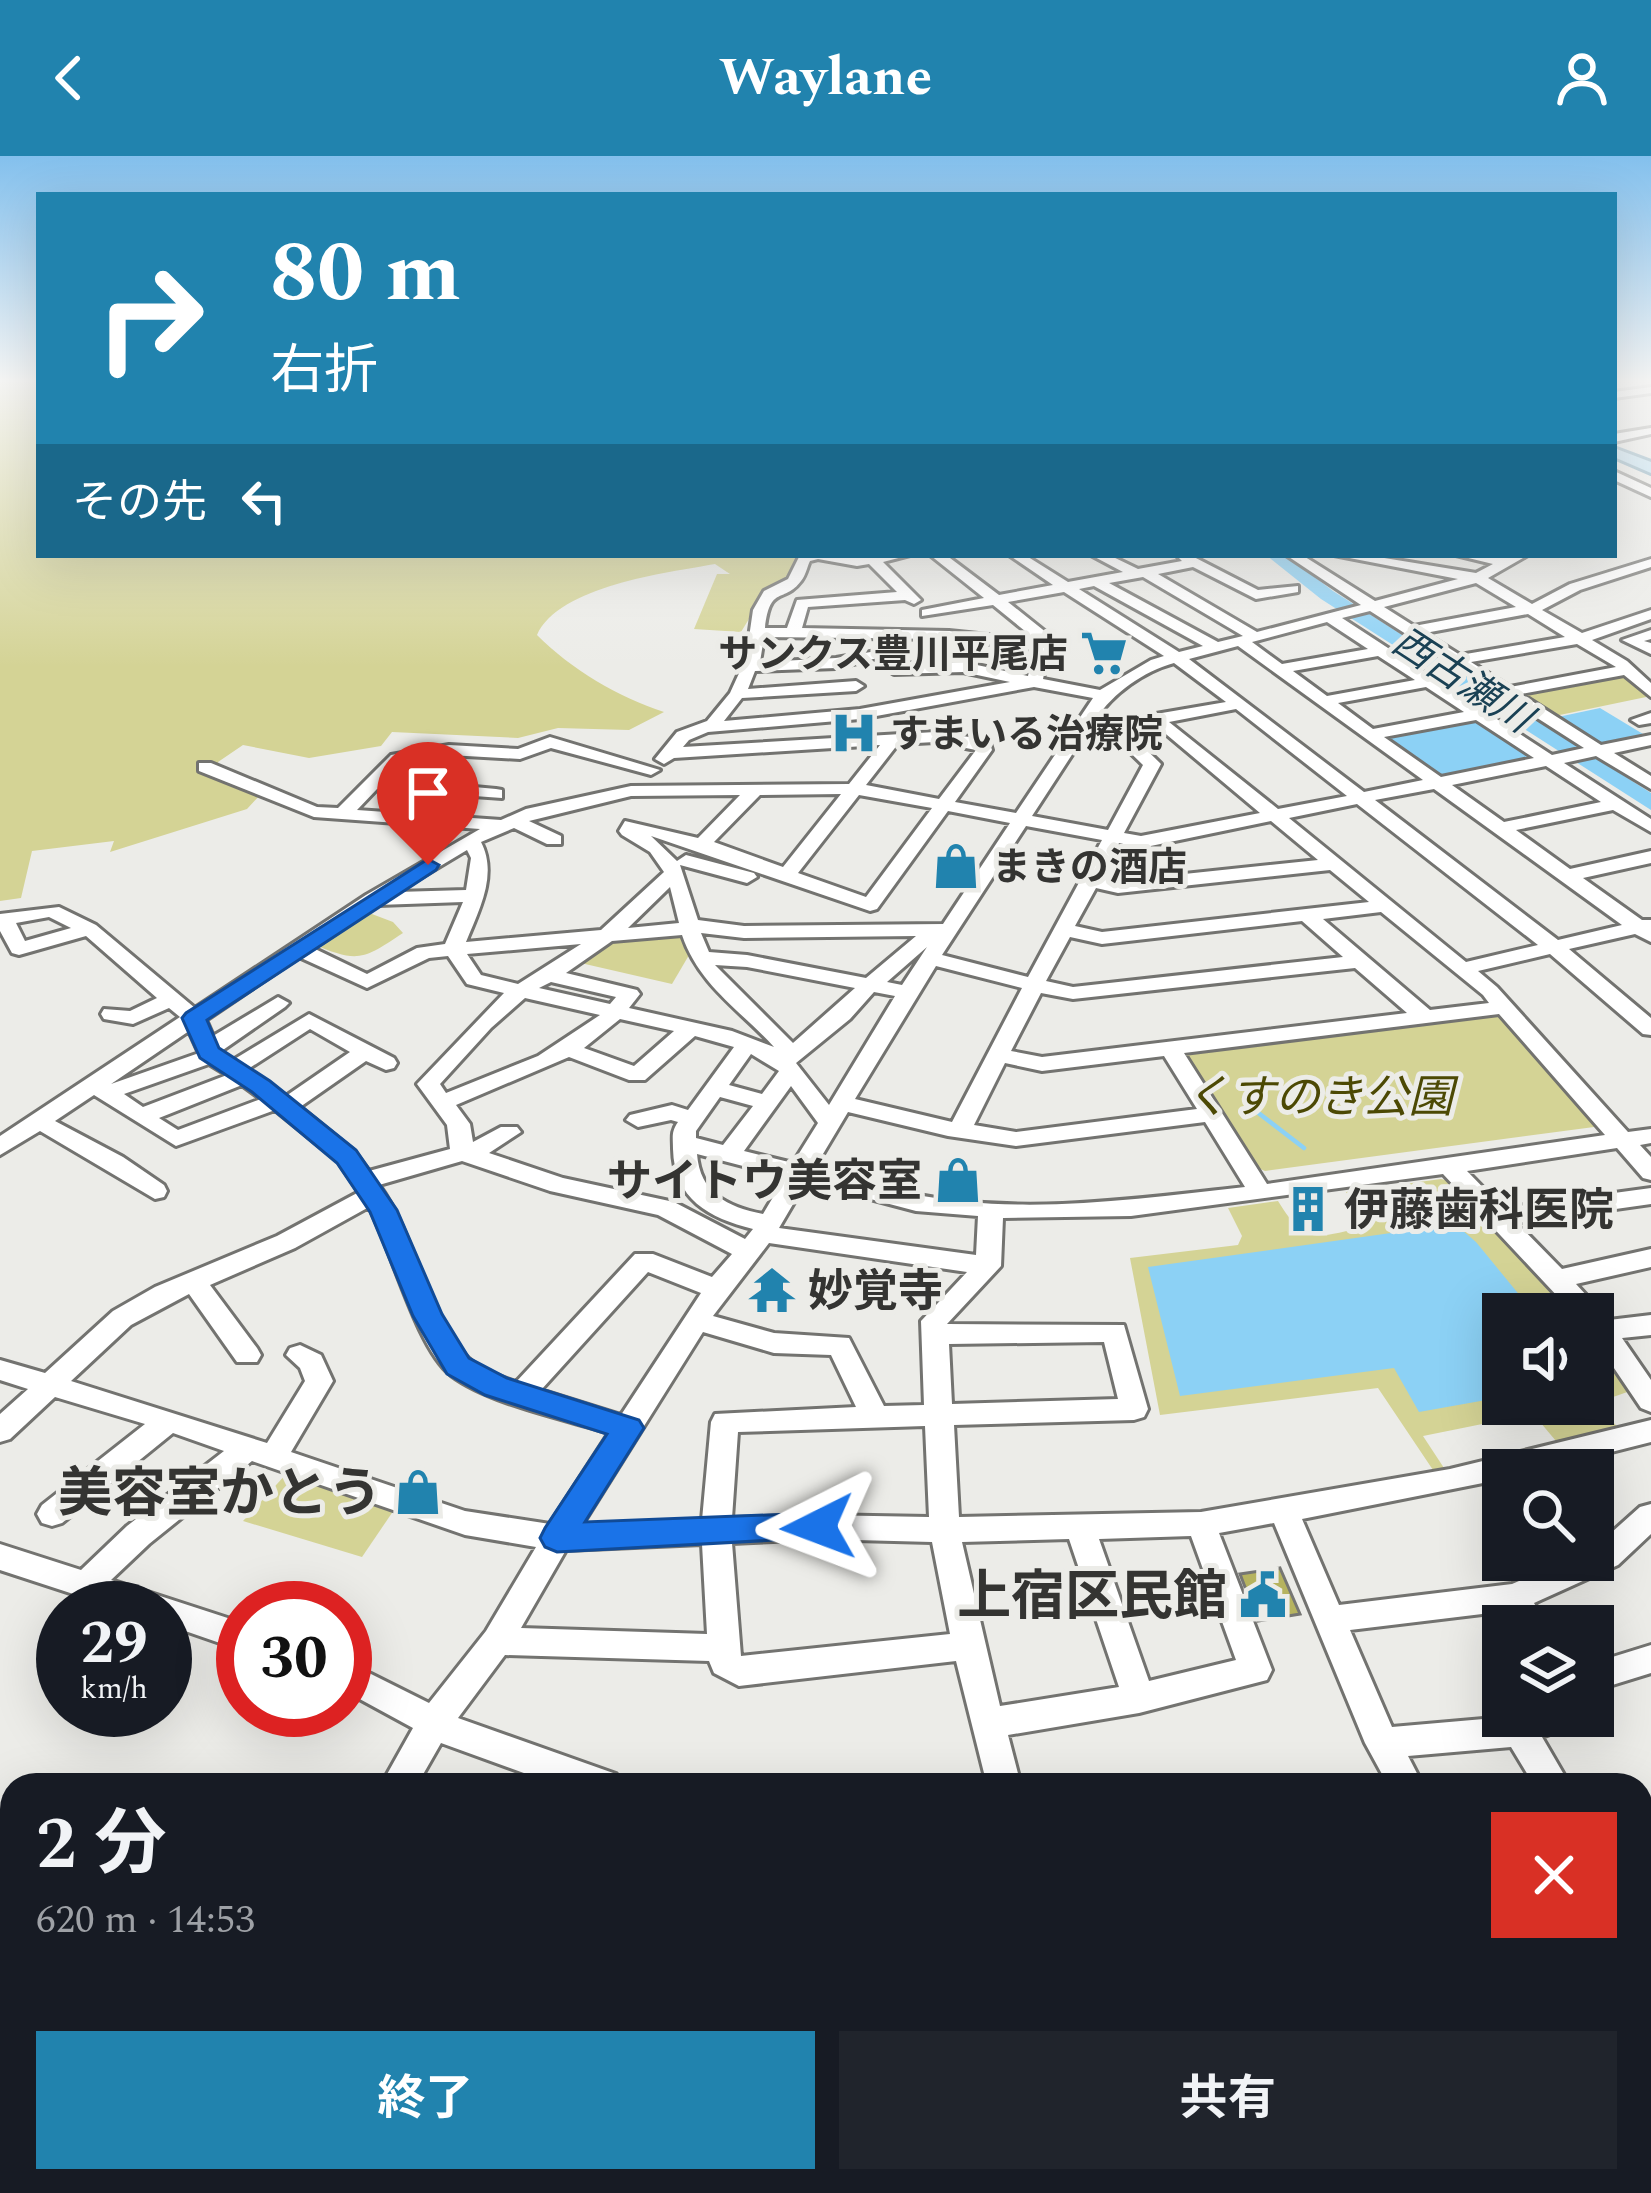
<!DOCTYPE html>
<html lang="ja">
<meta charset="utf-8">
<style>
body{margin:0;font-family:Spectral,"Noto Sans JP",serif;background:#20242c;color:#f1f3f6;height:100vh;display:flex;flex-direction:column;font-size:45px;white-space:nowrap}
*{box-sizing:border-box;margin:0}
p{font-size:39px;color:#9ea1a6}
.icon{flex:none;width:66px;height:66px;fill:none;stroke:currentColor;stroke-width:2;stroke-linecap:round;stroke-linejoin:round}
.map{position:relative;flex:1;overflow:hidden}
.sheet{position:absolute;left:0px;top:1617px;width:1653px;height:420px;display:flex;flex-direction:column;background:#171b24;border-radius:36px 36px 0 0;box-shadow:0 12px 48px #0002}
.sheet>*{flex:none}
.banner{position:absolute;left:36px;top:36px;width:1581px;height:366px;border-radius:0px;box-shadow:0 12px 48px #0002;background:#2183ae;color:#fff;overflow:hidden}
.buttons{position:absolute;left:1482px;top:1137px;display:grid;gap:24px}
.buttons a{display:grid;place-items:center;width:132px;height:132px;border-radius:0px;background:#171b24;box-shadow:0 12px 48px #0002;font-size:60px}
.speed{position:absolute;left:36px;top:1425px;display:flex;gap:24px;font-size:60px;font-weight:700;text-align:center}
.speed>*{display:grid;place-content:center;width:156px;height:156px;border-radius:50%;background:#171b24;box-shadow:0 12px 48px #0002;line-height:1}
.speed small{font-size:30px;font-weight:400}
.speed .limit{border:18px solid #d22;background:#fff;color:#111}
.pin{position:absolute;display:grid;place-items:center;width:102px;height:102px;color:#fff;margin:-123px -51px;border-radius:50% 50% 50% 0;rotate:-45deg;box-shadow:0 0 12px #0007}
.pin .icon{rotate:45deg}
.me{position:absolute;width:132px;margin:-66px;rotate:267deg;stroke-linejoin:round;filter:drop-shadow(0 0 9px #0008)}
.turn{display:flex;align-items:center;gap:42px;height:252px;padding:0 36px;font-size:54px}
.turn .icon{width:156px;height:156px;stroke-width:2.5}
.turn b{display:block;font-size:84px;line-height:102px}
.then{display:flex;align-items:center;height:114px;padding:0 36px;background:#0003;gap:24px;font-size:45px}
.round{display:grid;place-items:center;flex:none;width:126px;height:126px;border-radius:0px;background:#20242c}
.headline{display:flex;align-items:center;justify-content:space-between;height:204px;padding:0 36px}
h1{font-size:72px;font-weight:700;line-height:90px}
.cta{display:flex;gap:24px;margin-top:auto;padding:24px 36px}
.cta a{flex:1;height:138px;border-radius:0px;background:#2183ae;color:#fff;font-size:48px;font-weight:700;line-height:138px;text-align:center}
.cta a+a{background:#20242c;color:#f1f3f6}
header{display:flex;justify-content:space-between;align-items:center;height:156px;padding:0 36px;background:#2183ae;color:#fff;font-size:54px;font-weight:700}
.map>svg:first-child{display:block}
.green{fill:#d4d395}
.water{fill:#8cd1f5}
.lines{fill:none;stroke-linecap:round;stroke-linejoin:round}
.stream{stroke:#8cd1f5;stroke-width:4.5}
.river{fill:#8cd1f5;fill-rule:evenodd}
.building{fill:#b6b35f;stroke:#767673;stroke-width:3}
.minor-casing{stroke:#737370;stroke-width:6}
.major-casing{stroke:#5e92ac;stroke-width:6}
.minor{fill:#fff;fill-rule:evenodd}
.major{fill:#acdcf5;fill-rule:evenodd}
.route{fill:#1a73e8;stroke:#114b97;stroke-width:3}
.labels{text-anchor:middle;stroke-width:10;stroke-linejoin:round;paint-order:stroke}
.far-poi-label{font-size:39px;font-weight:bold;fill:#343432;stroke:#ecece8;text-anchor:start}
.far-water-label{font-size:39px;font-style:italic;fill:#1a4154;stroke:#ecece8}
.park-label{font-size:45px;font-style:italic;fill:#4c4904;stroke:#ecece8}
.poi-label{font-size:45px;font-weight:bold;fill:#343432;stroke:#ecece8;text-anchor:start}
.near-poi-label{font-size:54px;font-weight:bold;fill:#343432;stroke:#ecece8;text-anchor:end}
</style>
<header><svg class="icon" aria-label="back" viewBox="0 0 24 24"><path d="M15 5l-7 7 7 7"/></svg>Waylane<svg class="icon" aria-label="person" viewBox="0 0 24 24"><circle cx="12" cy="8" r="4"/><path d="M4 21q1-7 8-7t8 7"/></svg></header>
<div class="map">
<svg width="1651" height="2037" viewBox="0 0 1651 2037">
<rect width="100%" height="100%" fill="#ecece8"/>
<!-- green -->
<g class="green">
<path d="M0,226H39V399H800L792,423L766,435L741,476L694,473L717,418H730L715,408C665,417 559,430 537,479C572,514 618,541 664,556L629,574L558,572L518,582L392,576L381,590L309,602L243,589L218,606L221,616L260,639L247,653L110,696L114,685L32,695L21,742L0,745Z"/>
<polygon points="1623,516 1651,540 1550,561 1511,537"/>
<path d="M364,755L393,766L403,777C362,804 359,807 312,788Z"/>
<polygon points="683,775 692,794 672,828 572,805 613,778"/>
<polygon points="1496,852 1598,965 1594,971 1265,1015 1256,1011 1183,893"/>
<path d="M1441,1023L1453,1026L1580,1158H1503V1248H1593V1172L1633,1234L1596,1247L1621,1275L1561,1291L1540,1266L1522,1260L1423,1280L1444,1312L1433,1314L1378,1232L1160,1259L1130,1102L1238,1089L1242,1080L1228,1052L1278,1045C1308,1094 1317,1079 1368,1071L1346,1036Z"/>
<polygon points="288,1316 396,1351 362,1401 243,1365"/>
</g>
<!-- water -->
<g class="water">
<polygon points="1600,552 1643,578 1599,587 1558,561"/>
<polygon points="1478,562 1530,601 1438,619 1385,580"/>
<polygon points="1455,1068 1476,1086 1535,1158 1503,1158 1503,1241 1419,1256 1394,1212 1180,1240 1148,1111"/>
</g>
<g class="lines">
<!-- stream -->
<polyline class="stream" points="1248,949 1304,992"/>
<!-- river -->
<polygon class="river" points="1266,399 1286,399 1333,435 1651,637 1651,654 1321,443"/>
</g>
<!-- building -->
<polygon class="building" points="1280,1412 1300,1458 1258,1465 1240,1418"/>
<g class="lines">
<defs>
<g id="minor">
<polygon points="1651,231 1651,237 1614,242 1614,236"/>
<polygon points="1651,272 1651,278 1614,286 1614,278"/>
<polygon points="1614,315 1651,332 1651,341 1614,324"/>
<path d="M800,399H910L883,406L921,444L914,448L905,444L808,451L802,472L949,475L1036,484L993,449L922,460V454L984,442L930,399H946L999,439L1053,429L1009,399H1025L1068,426L1123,416L1091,399H1109L1138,413L1182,405L1176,399H1190L1258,434L1298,430V436L1256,443L1193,411L1158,418L1257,476L1361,449L1286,399H1302L1375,445L1458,423L1334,399H1366L1476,417L1493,408L1456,399L1505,402L1528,399L1488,422L1532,448L1570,428L1651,403V411L1580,434L1542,454L1582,477L1651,454V463L1592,484L1627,505L1651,527V541L1624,519L1521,538L1601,589L1651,579V589L1614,597L1651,620V633L1596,600L1564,607L1651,663V676L1613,654L1516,674L1570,713L1651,695V707L1583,722L1642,764H1651V786L1635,778L1569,793L1651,862V879L1643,878L1550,798L1478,815L1497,831L1628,976L1651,973V987L1640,989L1651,1001V1024L1643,1022L1617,992L1467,1015L1503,1052L1651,1032V1048L1517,1067L1562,1113L1651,1093V1111L1576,1128L1609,1164L1651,1159V1179L1622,1182L1651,1224V1256L1641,1252L1593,1181V1158H1574L1443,1018L1131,1060L1003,1062L1001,1110L947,1168L1124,1169L1148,1253L1144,1261L1134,1264L954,1269L959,1361L1201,1356L1450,1313L1651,1264V1286L1540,1314H1503V1323L1302,1363L1339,1449L1512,1428L1567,1404H1593V1393L1640,1351L1651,1348V1378L1618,1409L1534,1447L1547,1470H1515L1507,1455L1350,1474L1392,1571L1518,1560H1574L1569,1571L1542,1581L1570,1629H1534L1511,1591L1408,1600L1423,1629H1388L1365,1587L1274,1367L1219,1377L1272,1514L1267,1524L1139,1557L1008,1579L1021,1629H987L956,1505L739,1530L714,1517L709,1505L505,1499L458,1562L616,1618L621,1629H557L441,1587L417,1629H381L413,1572L345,1535V1505L429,1547L486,1475L536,1391L465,1379L252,1305L149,1388L111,1424L243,1467V1495L165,1468V1452H116L0,1414V1388L81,1414L127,1370L224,1295L173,1277L62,1367L52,1370L42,1367L37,1358L42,1349L145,1268L55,1241L10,1283L0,1286V1258L28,1233L0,1224V1204L45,1217L113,1155L155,1131L277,1080L359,1036L338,1005L275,954L176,990L94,939L55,965L123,1001L164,1029L167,1035L164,1041L155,1043L40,975L0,999V980L180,861L169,852L133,868L104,863L101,858L104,853L130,855L157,842L86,780L19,799L12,797L0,775V758L59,751L96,769L195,852L366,739L480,673L314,661L199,615V607H211L317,651L338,652L391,599L449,589L518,593L550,581L660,614L651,619L551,592L520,603L449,599L402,607L387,623L496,633L502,634V642L377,633L357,654L501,664L526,653L631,630L849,628L880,589L674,602L664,608L655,603L677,576L707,565L730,537L746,502L753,454L764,435L788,423ZM818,403L857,410L869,408L897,436L797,444L787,472H765C770,428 784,448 801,425C806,419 807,411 810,405ZM1143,421L1243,480L1218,486L1109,427ZM1476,427L1516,451L1414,470L1384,451ZM1094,430L1203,490L1179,496L1079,433ZM1064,436L1164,500L1151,504L1100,534L1043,523L1052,481L1008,446ZM1370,455L1584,592L1552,599L1342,462ZM1528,458L1565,481L1460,499L1425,477ZM1327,466L1368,493L1282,508L1252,486ZM764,481L949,483L1034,493L1028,520L963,506L894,508L886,513L894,518L963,516L1010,526L860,553L724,565L742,542L856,535L864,530L856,525L748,533L755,515L836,512L890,499L882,494L836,502L760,506ZM1577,488L1616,511L1510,531L1471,506ZM1238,490L1423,624L1364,636L1189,503ZM1378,500L1415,524L1327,540L1293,515ZM1174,507L1226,546L1156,558L1148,563L1260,657L1141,680L1124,677L1161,608L1119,567L1096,563C1113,537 1144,515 1174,507ZM1034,531L1093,542L1016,657L955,646L992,594L989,584L983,583L935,576L683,591L689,584L708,576L860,563ZM1426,531L1464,556L1373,573L1338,547ZM1236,553L1347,640L1278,653L1169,566ZM1476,564L1534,602L1441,621L1384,581ZM1090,571L1108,575L1143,609L1108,674L1032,660ZM935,586L976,594L939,643L866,629L898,588ZM1546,610L1601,646L1504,666L1452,629ZM1434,633L1622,769L1558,784L1375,644ZM841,638L783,711L714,686L760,639ZM740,639L698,682L625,665L619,675L622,679L650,696L664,716L601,774L466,786C479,754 498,719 481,686L514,672L547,688H561V680L529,665L631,640ZM859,639L932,652L866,741L798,717ZM1357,648L1538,789L1466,806L1289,662ZM948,655L1010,667L943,768L744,770L698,764L680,709L747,727L757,721L754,717L686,699L677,705L651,680L870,755L877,753ZM1271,665L1318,704L1118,725L1101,721L1119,687L1141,692ZM1026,670L1102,684L1028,821L942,799ZM467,694L471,702L466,734L397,736ZM1330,714L1369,746L1102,776L1075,770L1096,732L1118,737ZM670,731L679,767L628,772ZM463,746L445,788L417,792L367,818L313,792L378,749ZM1381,756L1483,839L1489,847L1430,854L1323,763ZM49,761L71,772L25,785L16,767ZM1302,765L1343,801L1073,831L1046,825L1070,781L1102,788ZM701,777L744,782L916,780L866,822L747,799L709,796ZM682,779C699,829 739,853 774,891L732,875L629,852L640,838L637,834L566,817L612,785ZM581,788L518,828L481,819L467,798ZM927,791L902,829L887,826ZM448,800L467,828L504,837L417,928L447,969L450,993L369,1015L354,995L300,951L366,905L386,914L394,912L397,907L394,902L309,858L233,904L220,896L285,851L289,847L278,841L213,880L206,864L299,801L367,832L429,802ZM715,809L747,811L855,832L793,887ZM936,810L1022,832L952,966L855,943ZM1355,812L1407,857L1042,901L1011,895L1041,837L1073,843ZM551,826L616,841L610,848L539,832ZM874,836L895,840L829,949L796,907L850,863ZM525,842L600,859L538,900L446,937L440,928L491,872ZM1499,858L1605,979L1267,1028L1184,897ZM620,863L674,875L634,910L584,892ZM310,873L350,896L286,940L248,913ZM189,875L199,897L111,928ZM695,880L734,891L688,954L672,949L630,959L626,964L638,971L671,964L678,966C671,976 673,981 673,993C674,1043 709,1062 753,1073L745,1083L674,1046L563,1022L489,997L521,976L517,971H501L473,986L470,968L456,949L569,901L629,924H645ZM751,898L779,915L762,938L729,929ZM1164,900L1197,953L1016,976L974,969L1005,907L1042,915ZM209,908L227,919L143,951L124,938ZM242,929L261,943L178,974L159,962ZM791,930L818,967L793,1007L744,995ZM720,941L753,950L723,989L696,982V975ZM848,956L948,980L1016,990L1205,966L1245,1031C1137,1043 1021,1060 913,1038C880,1031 847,1021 814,1013ZM697,998L785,1021L763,1058C727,1051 700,1037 697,998ZM462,1005L550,1035L658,1059L732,1098L712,1121L653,1098H635L516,1226C500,1221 476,1212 465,1199C423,1150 416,1081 379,1029ZM806,1026L916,1055L978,1060L976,1099L779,1072ZM369,1051C392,1093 416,1191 451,1219C490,1248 563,1262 609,1277L550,1368L465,1355L291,1296L333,1225L321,1199L300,1189L290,1192L286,1199L300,1212L305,1225L267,1287L71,1225L131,1169L189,1138L237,1206H257L261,1199L257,1192L210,1129L295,1092ZM769,1087L967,1116L921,1165L924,1249L884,1250L849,1182L774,1177L713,1160ZM648,1116L701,1137L621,1259L541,1234ZM703,1176L774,1197L831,1199L856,1251L715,1258L711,1266L702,1364L582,1369ZM1104,1186L1118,1243L952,1248L949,1188ZM925,1270L929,1361L818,1359L732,1362L738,1276ZM1191,1380L1236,1504L1149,1525L1099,1383ZM818,1383L932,1386L950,1478L741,1500L732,1387ZM1069,1383L1119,1531L1000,1550L962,1386ZM702,1388L707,1478L521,1472L566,1394Z"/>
<polygon points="1651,474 1651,483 1644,485 1651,487 1651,498 1622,484"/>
<polygon points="1651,557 1651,567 1639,569 1631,564"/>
<polygon points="1651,1489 1651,1517 1593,1535 1593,1507"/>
<polygon points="1651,1660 1651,1694 1641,1696 1641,1662"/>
<polygon points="1641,1755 1651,1759 1651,1807 1641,1803"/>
<polygon points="0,1880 12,1881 12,1919 0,1918"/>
<polygon points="12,1981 12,2021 0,2023 0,1983"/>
<polygon points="1651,2002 1651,2037 1346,2037 1351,2025 1641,2025 1641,2003"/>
<polygon points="118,2025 163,2025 158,2037 113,2037"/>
<polygon points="593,2025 633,2025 631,2037 589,2037"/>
<polygon points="1174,2025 1214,2025 1217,2037 1175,2037"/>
</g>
<g id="major">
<polygon points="1614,292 1651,306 1651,317 1614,301"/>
<polygon points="0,1916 12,1918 12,2004 0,2001"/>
<polygon points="398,2025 497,2025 502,2037 403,2037"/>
</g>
</defs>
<!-- minor casing -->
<use href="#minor" class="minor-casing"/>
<!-- major casing -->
<use href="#major" class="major-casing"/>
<!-- minor -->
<use href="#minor" class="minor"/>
<!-- major -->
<use href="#major" class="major"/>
</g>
<!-- sky -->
<linearGradient id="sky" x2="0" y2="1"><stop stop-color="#83c0ed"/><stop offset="0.44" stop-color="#f6f6f5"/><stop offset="1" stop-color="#f6f6f5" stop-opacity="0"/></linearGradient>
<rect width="1651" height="511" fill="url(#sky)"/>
<!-- route -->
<polygon class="route" points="428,703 439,709 436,714 207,864 219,892 270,925 356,994 397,1054 442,1158 469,1202 507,1222 639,1264 644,1272 585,1366 818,1357 830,1361 835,1371 830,1381 557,1396 545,1391 540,1382 545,1372 607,1278 485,1239 447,1218 413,1160 370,1056 337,1007 252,936 200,902 182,862 186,857"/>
<!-- icons -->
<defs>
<symbol id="supermarket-bare" viewBox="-9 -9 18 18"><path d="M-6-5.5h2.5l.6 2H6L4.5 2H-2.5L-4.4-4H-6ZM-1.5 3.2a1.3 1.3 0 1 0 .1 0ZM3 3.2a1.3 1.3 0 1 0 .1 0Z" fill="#2183ae" stroke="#ecece8" stroke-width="2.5" paint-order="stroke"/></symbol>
<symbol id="hospital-bare" viewBox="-9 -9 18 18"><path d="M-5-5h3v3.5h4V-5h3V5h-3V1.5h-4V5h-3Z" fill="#2183ae" stroke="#ecece8" stroke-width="2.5" paint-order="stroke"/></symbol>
<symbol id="shop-bare" viewBox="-9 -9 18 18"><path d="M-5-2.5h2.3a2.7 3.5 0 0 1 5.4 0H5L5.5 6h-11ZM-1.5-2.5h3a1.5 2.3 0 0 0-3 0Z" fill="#2183ae" stroke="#ecece8" stroke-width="2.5" paint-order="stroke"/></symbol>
<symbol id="building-bare" viewBox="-9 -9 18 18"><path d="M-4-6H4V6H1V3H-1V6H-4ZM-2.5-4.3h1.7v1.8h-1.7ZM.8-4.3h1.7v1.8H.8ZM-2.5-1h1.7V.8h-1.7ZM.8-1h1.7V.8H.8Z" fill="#2183ae" stroke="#ecece8" stroke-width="2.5" paint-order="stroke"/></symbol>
<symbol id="temple-bare" viewBox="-9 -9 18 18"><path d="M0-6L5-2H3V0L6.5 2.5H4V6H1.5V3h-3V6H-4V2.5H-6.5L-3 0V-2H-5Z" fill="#2183ae" stroke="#ecece8" stroke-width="2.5" paint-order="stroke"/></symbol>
<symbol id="civic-bare" viewBox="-9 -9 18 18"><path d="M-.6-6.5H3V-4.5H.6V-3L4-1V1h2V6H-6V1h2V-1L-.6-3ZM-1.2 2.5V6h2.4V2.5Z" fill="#2183ae" stroke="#ecece8" stroke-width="2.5" paint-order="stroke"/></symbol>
</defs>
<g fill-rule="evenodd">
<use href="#supermarket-bare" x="1071" y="464" width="66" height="66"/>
<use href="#hospital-bare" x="821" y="544" width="66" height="66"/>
<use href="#shop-bare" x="923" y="677" width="66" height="66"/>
<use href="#shop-bare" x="925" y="991" width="66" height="66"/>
<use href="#building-bare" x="1275" y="1020" width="66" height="66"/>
<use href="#temple-bare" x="739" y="1101" width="66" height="66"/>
<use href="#shop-bare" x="385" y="1303" width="66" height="66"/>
<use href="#civic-bare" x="1230" y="1406" width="66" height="66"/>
</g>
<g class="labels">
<!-- far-poi labels -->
<g class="far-poi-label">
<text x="1068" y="511" text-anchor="end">サンクス豊川平尾店</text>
<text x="890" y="591">すまいる治療院</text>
<text x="992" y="724">まきの酒店</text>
</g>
<!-- far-water labels -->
<g class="far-water-label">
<text transform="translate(1463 523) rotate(33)" y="14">西古瀬川</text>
</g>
<!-- park labels -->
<g class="park-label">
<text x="1319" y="956">くすのき公園</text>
</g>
<!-- poi labels -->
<g class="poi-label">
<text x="922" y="1040" text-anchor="end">サイトウ美容室</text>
<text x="1344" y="1069">伊藤歯科医院</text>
<text x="808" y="1150">妙覚寺</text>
</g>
<!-- near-poi labels -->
<g class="near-poi-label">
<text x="382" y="1355">美容室かとう</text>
<text x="1227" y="1458">上宿区民館</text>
</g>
</g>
</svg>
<div class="buttons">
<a><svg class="icon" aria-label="sound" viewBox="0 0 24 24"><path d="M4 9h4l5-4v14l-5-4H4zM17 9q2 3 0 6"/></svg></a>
<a><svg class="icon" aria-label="search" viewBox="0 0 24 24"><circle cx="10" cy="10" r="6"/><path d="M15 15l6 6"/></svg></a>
<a><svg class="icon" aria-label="layers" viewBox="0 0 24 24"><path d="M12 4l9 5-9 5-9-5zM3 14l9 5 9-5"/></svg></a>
</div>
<div class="speed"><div>29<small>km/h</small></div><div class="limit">30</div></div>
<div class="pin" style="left:428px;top:709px;background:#d93025"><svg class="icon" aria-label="arrive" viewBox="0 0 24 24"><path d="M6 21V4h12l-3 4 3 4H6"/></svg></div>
<svg class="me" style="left:818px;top:1371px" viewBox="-20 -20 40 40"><path d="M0-17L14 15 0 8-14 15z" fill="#1a73e8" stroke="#fff" stroke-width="4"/></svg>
<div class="banner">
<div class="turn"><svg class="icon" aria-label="right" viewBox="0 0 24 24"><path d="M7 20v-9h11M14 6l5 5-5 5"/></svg><div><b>80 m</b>右折</div></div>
<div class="then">その先<svg class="icon" aria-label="left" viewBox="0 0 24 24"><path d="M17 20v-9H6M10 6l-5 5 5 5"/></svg></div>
</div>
<section class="sheet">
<div class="headline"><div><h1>2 分</h1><p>620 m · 14:53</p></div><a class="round" style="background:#d93025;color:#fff"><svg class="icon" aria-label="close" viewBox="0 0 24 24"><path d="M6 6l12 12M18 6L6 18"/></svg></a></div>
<div class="cta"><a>終了</a><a>共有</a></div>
</section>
</div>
